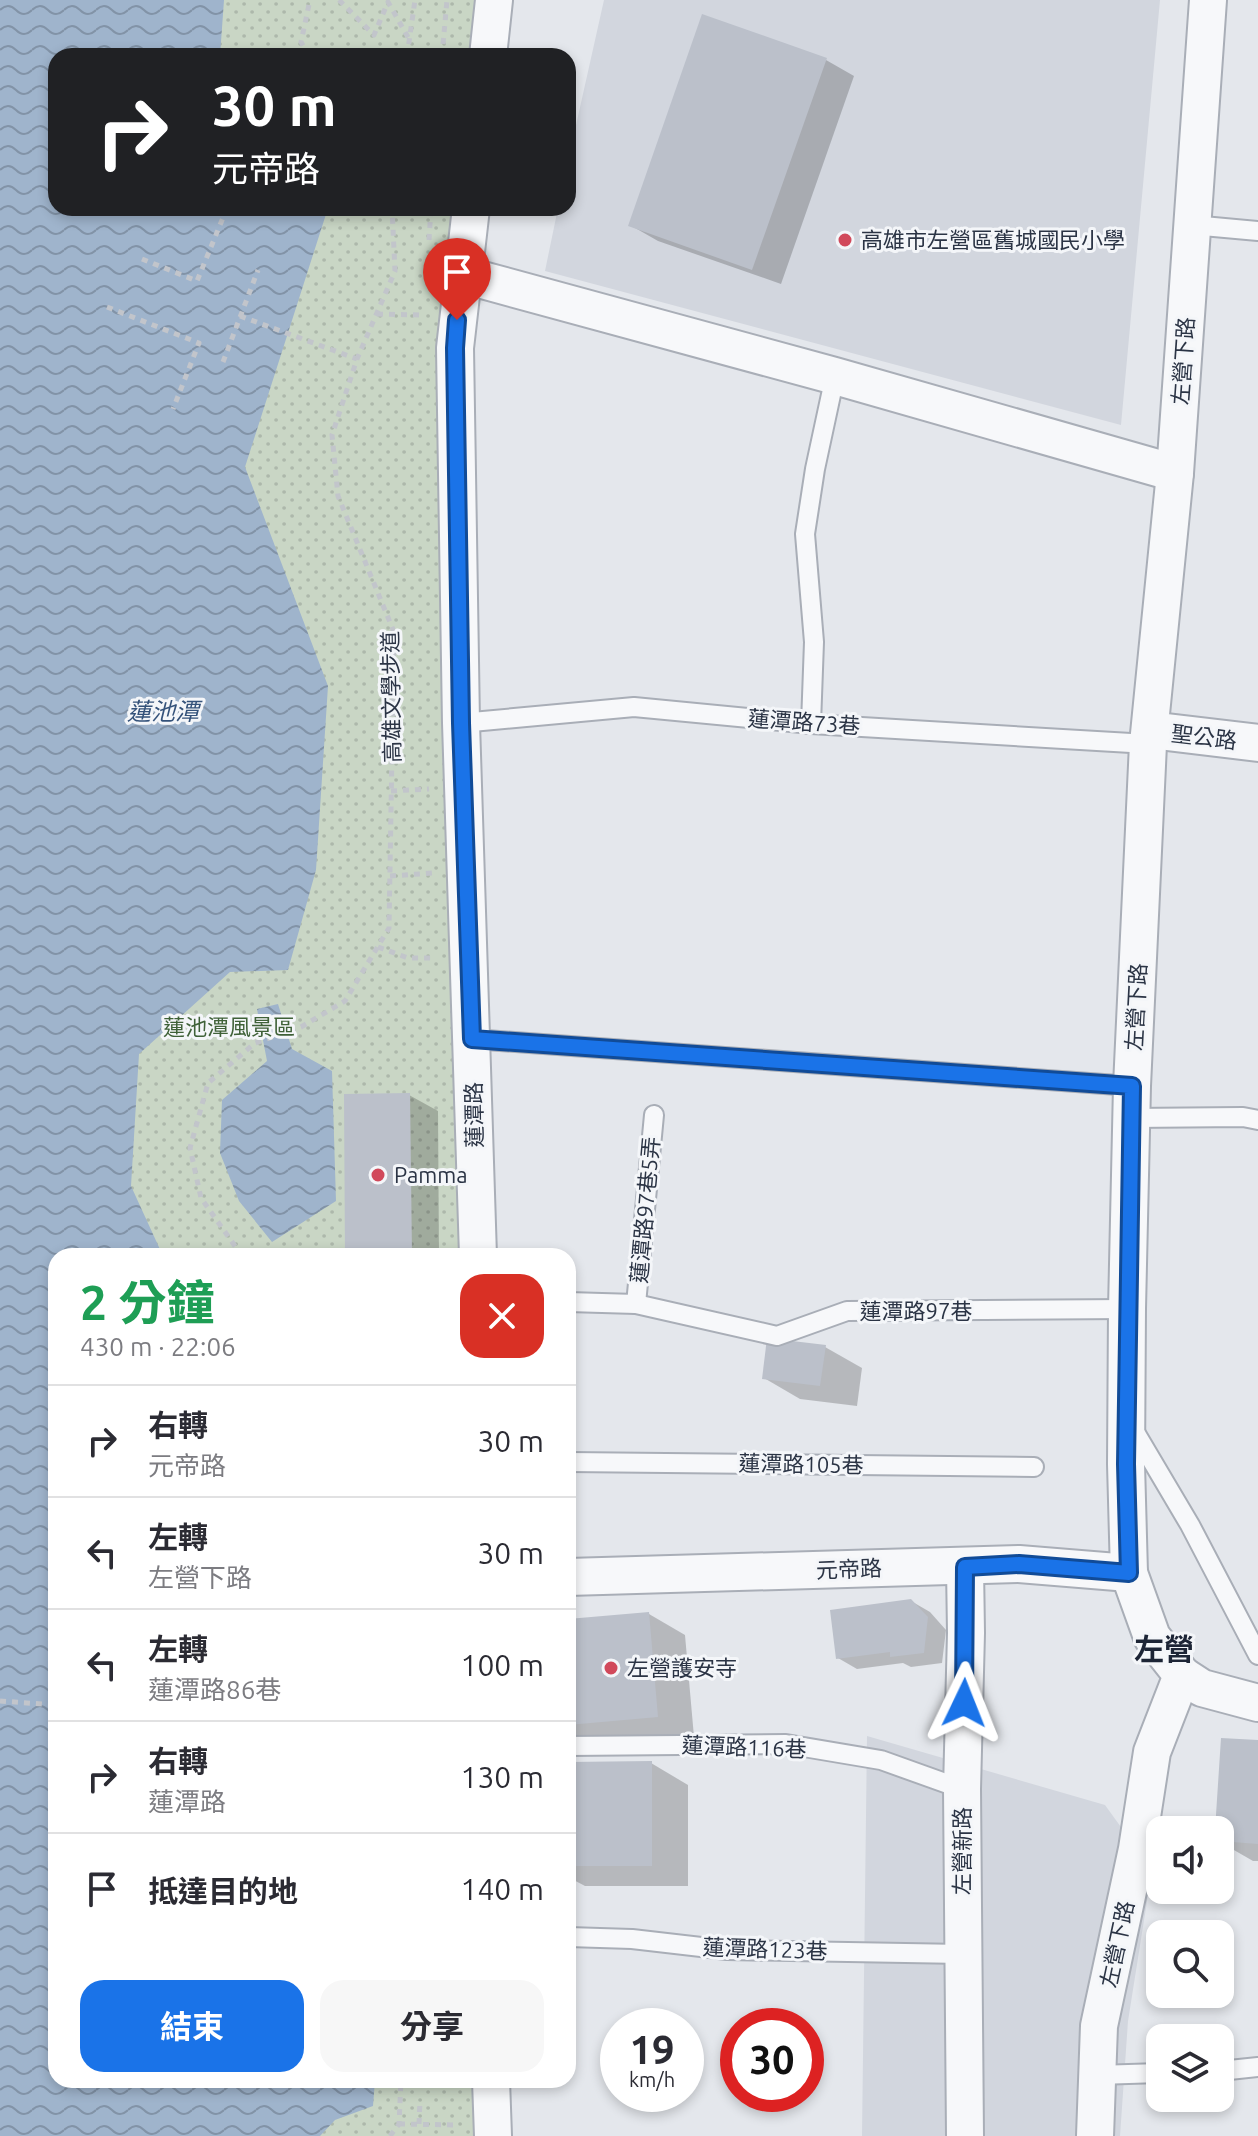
<!DOCTYPE html>
<html lang="zh-TW">
<meta charset="utf-8">
<style>
body{margin:0;font-family:Ubuntu,"Noto Sans TC",sans-serif;background:#f7f7f7;color:#2b2b33;height:100vh;display:flex;flex-direction:column;font-size:30px;white-space:nowrap}
*{box-sizing:border-box;margin:0}
p{font-size:26px;color:#7c7c81}
.icon{flex:none;width:44px;height:44px;fill:none;stroke:currentColor;stroke-width:2;stroke-linecap:round;stroke-linejoin:round}
.map{position:relative;flex:1;overflow:hidden}
.side{position:absolute;left:48px;top:1248px;width:528px;height:840px;display:flex;flex-direction:column;background:#fff;border-radius:24px;box-shadow:0 4px 12px #0003}
.side>*{flex:none}
.hud{position:absolute;left:48px;top:48px;width:528px;height:168px;border-radius:24px;box-shadow:0 4px 12px #0003;background:#202124;color:#fff;overflow:hidden}
.fabs{position:absolute;left:1146px;top:1816px;display:grid;gap:16px}
.fabs a{display:grid;place-items:center;width:88px;height:88px;border-radius:16px;background:#fff;box-shadow:0 4px 12px #0003;font-size:40px}
.speed{position:absolute;left:600px;top:2008px;display:flex;gap:16px;font-size:40px;font-weight:700;text-align:center}
.speed>*{display:grid;place-content:center;width:104px;height:104px;border-radius:50%;background:#fff;box-shadow:0 4px 12px #0003;line-height:1}
.speed small{font-size:20px;font-weight:400}
.speed .limit{border:12px solid #d22;background:#fff;color:#111}
.pin{position:absolute;display:grid;place-items:center;width:68px;height:68px;color:#fff;margin:-82px -34px;border-radius:50% 50% 50% 0;rotate:-45deg;box-shadow:0 0 8px #0007}
.pin .icon{rotate:45deg}
.me{position:absolute;width:88px;margin:-44px;rotate:2deg;stroke-linejoin:round;filter:drop-shadow(0 0 6px #0008)}
.turn{display:flex;align-items:center;gap:28px;height:168px;padding:0 32px;font-size:36px}
.turn .icon{width:104px;height:104px;stroke-width:2.5}
.turn b{display:block;font-size:56px;line-height:68px}
.round{display:grid;place-items:center;flex:none;width:84px;height:84px;border-radius:24px;background:#f7f7f7}
.headline{display:flex;align-items:center;justify-content:space-between;height:136px;padding:0 32px}
h1{font-size:48px;font-weight:700;line-height:60px;color:#1e9e55}
.primary-button{display:flex;gap:16px;margin-top:auto;padding:16px 32px}
.primary-button a{flex:1;height:92px;border-radius:24px;background:#1a73e8;color:#fff;font-size:32px;font-weight:700;line-height:92px;text-align:center}
.primary-button a+a{background:#f7f7f7;color:#2b2b33}
ul{padding:0;list-style:none}
li{display:flex;align-items:center;gap:24px;height:112px;padding:0 32px;border-top:2px solid #e1e1e2}
li div{flex:1}
li b{display:block;font-size:30px}
li em{font-style:normal}
.map>svg:first-child{display:block}
.built{fill:#d2d6de}
.park{fill:url(#park-dots)}
.water{fill:url(#water-waves)}
.shadow{fill:#0003}
.building{fill:#bbc0ca}
.lines{fill:none;stroke-linecap:round;stroke-linejoin:round}
.lane-casing{stroke:#a9aeb7;stroke-width:22}
.street-casing{stroke:#a9aeb7;stroke-width:40}
.path{stroke:#c2c5cb;stroke-width:5;stroke-dasharray:6 6;stroke-linecap:butt}
.lane{stroke:#f7f8fa;stroke-width:18}
.street{stroke:#f7f8fa;stroke-width:36}
.route-casing{stroke:#114b97;stroke-width:20}
.route{stroke:#1a73e8;stroke-width:14}
.poi-dot{fill:#d1495b;stroke:#f4f6f9;stroke-width:3}
.labels{text-anchor:middle;stroke-width:6;stroke-linejoin:round;paint-order:stroke}
.poi-label{font-size:22px;fill:#2b3445;stroke:#f4f6f9;text-anchor:start}
.street-label{font-size:22px;fill:#2b3445;stroke:#f4f6f9}
.park-label{font-size:22px;fill:#3f6138;stroke:#f4f6f9}
.water-label{font-size:24px;font-style:italic;fill:#34527a;stroke:#f4f6f9}
.district-label{font-size:30px;font-weight:bold;fill:#1d2536;stroke:#f4f6f9}
</style>
<div class="map">
<svg width="1258" height="2136" viewBox="0 0 1258 2136">
<defs>
<pattern id="park-dots" width="8" height="8" patternUnits="userSpaceOnUse" patternTransform="scale(2)"><rect width="8" height="8" fill="#c9d6c5"/><path d="M2 2h.1M6 6h.1" fill="none" stroke="#adb8ab" stroke-width="1.8" stroke-linecap="round"/></pattern>
<pattern id="water-waves" width="16" height="10" patternUnits="userSpaceOnUse" patternTransform="scale(2)"><rect width="16" height="10" fill="#9fb4cc"/><path d="M0 5q4-4 8 0t8 0" fill="none" stroke="#8293a7"/></pattern>
</defs>
<rect width="100%" height="100%" fill="#e4e7ec"/>
<!-- built -->
<g class="built">
<polygon points="604,0 1160,0 1121,425 545,271 558,208 568,208 568,161"/>
<polygon points="867,1736 1105,1805 1152,1870 1128,2021 1120,2136 862,2136"/>
</g>
<!-- park -->
<polygon class="park" points="0,0 479,0 473,56 56,56 56,208 455,208 464,1256 56,1256 56,2080 483,2080 485,2136 0,2136"/>
<!-- water -->
<g class="water">
<polygon points="0,0 224,0 220,56 56,56 56,208 328,208 245,467 328,686 316,870 288,970 230,972 139,1054 131,1186 163,1256 56,1256 56,2080 375,2080 373,2106 335,2120 320,2136 0,2136"/>
<polygon points="278,1004 292,1049 332,1071 336,1201 272,1242 239,1201 220,1153 222,1100 267,1061 257,1009"/>
</g>
<!-- shadow -->
<g class="shadow">
<polygon points="826,60 854,76 781,284 658,241 630,225"/>
<polygon points="409,1095 438,1111 439,1256 347,1256 346,1096"/>
<polygon points="825,1347 862,1368 857,1406 800,1399 764,1378"/>
<polygon points="911,1601 930,1612 946,1630 942,1663 911,1667 903,1663 857,1669 838,1658"/>
<polygon points="649,1614 685,1635 694,1737 568,1743 568,1621"/>
<polygon points="1258,1742 1258,1861 1253,1861 1220,1842 1220,1830 1217,1830"/>
<polygon points="651,1763 688,1785 688,1886 585,1886 568,1877 568,1764"/>
</g>
<!-- building -->
<g class="building">
<polygon points="702,14 827,58 752,270 628,226"/>
<polygon points="410,1093 412,1255 345,1256 344,1094"/>
<polygon points="767,1338 826,1345 820,1386 762,1379"/>
<polygon points="911,1599 928,1617 924,1653 890,1657 890,1652 836,1659 830,1610"/>
<polygon points="649,1612 658,1717 568,1725 568,1619"/>
<polygon points="1221,1738 1258,1740 1258,1844 1220,1841 1220,1830 1215,1830"/>
<polygon points="652,1761 652,1866 568,1866 568,1762"/>
</g>
<g class="lines">
<defs>
<g id="lane">
<polyline points="1192,225 1258,231"/>
<polyline points="461,723 634,707 811,724 1148,744"/>
<polyline points="811,724 814,642 805,534 815,469 835,376"/>
<polyline points="472,1039 1132,1086"/>
<polyline points="1131,1118 1243,1117 1258,1120"/>
<polyline points="568,1302 636,1304 777,1336 847,1311 1127,1309"/>
<polyline points="636,1304 654,1115"/>
<polyline points="1132,1427 1190,1525 1258,1655"/>
<polyline points="568,1462 1034,1467"/>
<polyline points="568,1746 786,1744 881,1760 962,1789"/>
<polyline points="568,1937 632,1939 727,1950 963,1954"/>
<polyline points="1220,2071 1258,2067"/>
<polyline points="1097,2075 1160,2073"/>
</g>
<g id="street">
<polyline points="488,56 494,0"/>
<polyline points="471,208 455,348 461,723 478,1256"/>
<polyline points="464,275 835,376 1175,473"/>
<polyline points="1150,730 1258,743"/>
<polyline points="965,1567 966,1633 962,1789 965,2136"/>
<polyline points="568,1577 1019,1564 1129,1573"/>
<polyline points="1182,1675 1202,1688 1258,1703"/>
<polyline points="491,2080 493,2136"/>
<polyline points="1095,2136 1099,2026 1137,1849 1152,1752 1182,1675 1152,1637 1129,1573 1126,1464 1127,1309 1132,1086 1148,744 1175,473 1208,0"/>
</g>
</defs>
<!-- lane casing -->
<use href="#lane" class="lane-casing"/>
<!-- street casing -->
<use href="#street" class="street-casing"/>
<!-- path -->
<g class="path">
<polyline points="339,0 374,35 388,2 409,39"/>
<polyline points="309,56 301,42 310,0"/>
<polyline points="407,56 415,0"/>
<polyline points="442,56 447,0"/>
<polyline points="429,240 431,208"/>
<polyline points="142,259 197,281 227,208"/>
<polyline points="107,307 199,343 173,409"/>
<polyline points="377,314 423,315"/>
<polyline points="240,316 357,359"/>
<polyline points="223,362 258,270"/>
<polyline points="391,791 429,789"/>
<polyline points="390,876 433,873"/>
<polyline points="378,947 408,958 435,958"/>
<polyline points="242,1256 201,1198 190,1148 208,1083 255,1043 301,1027 345,1001 389,928 394,632 338,496 332,435 357,359 395,271 392,208"/>
<polyline points="0,1701 56,1705"/>
<polyline points="399,2124 458,2125"/>
<polyline points="419,2124 420,2100"/>
<polyline points="390,2136 399,2124 401,2080"/>
</g>
<!-- lane -->
<use href="#lane" class="lane"/>
<!-- street -->
<use href="#street" class="street"/>
</g>
<g class="lines">
<defs>
<polyline id="route" points="457,320 455,348 461,723 472,1039 1132,1086 1126,1464 1129,1573 1019,1564 965,1567 964,1703"/>
</defs>
<!-- route casing -->
<use href="#route" class="route-casing"/>
<!-- route -->
<use href="#route" class="route"/>
</g>
<!-- markers -->
<g class="poi-dot">
<circle cx="845" cy="240" r="8"/>
<circle cx="378" cy="1175" r="8"/>
<circle cx="611" cy="1668" r="8"/>
</g>
<g class="labels">
<!-- poi labels -->
<g class="poi-label">
<text x="861" y="248">高雄市左營區舊城國民小學</text>
<text x="394" y="1183">Pamma</text>
<text x="627" y="1676">左營護安寺</text>
</g>
<!-- street labels -->
<g class="street-label">
<text transform="translate(1183 361) rotate(-86)" y="8">左營下路</text>
<text transform="translate(391 697) rotate(-91)" y="8">高雄文學步道</text>
<text transform="translate(804 722) rotate(4)" y="8">蓮潭路73巷</text>
<text transform="translate(1204 737) rotate(7)" y="8">聖公路</text>
<text transform="translate(1136 1007) rotate(-87)" y="8">左營下路</text>
<text transform="translate(474 1115) rotate(-91)" y="8">蓮潭路</text>
<text transform="translate(645 1210) rotate(-85)" y="8">蓮潭路97巷5弄</text>
<text x="916" y="1319">蓮潭路97巷</text>
<text transform="translate(801 1464) rotate(1)" y="8">蓮潭路105巷</text>
<text transform="translate(849 1569) rotate(-2)" y="8">元帝路</text>
<text transform="translate(744 1747) rotate(2)" y="8">蓮潭路116巷</text>
<text transform="translate(962 1851) rotate(-90)" y="8">左營新路</text>
<text transform="translate(1117 1944) rotate(-78)" y="8">左營下路</text>
<text transform="translate(765 1949) rotate(2)" y="8">蓮潭路123巷</text>
</g>
<!-- park labels -->
<g class="park-label">
<text x="229" y="1035">蓮池潭風景區</text>
</g>
<!-- water labels -->
<g class="water-label">
<text x="163" y="720">蓮池潭</text>
</g>
<!-- district labels -->
<g class="district-label">
<text x="1164" y="1660">左營</text>
</g>
</g>
</svg>
<div class="fabs">
<a><svg class="icon" aria-label="sound" viewBox="0 0 24 24"><path d="M4 9h4l5-4v14l-5-4H4zM17 9q2 3 0 6"/></svg></a>
<a><svg class="icon" aria-label="search" viewBox="0 0 24 24"><circle cx="10" cy="10" r="6"/><path d="M15 15l6 6"/></svg></a>
<a><svg class="icon" aria-label="layers" viewBox="0 0 24 24"><path d="M12 4l9 5-9 5-9-5zM3 14l9 5 9-5"/></svg></a>
</div>
<div class="speed"><div>19<small>km/h</small></div><div class="limit">30</div></div>
<div class="pin" style="left:457px;top:320px;background:#d93025"><svg class="icon" aria-label="arrive" viewBox="0 0 24 24"><path d="M6 21V4h12l-3 4 3 4H6"/></svg></div>
<svg class="me" style="left:964px;top:1703px" viewBox="-20 -20 40 40"><path d="M0-17L14 15 0 8-14 15z" fill="#1a73e8" stroke="#fff" stroke-width="4"/></svg>
<div class="hud">
<div class="turn"><svg class="icon" aria-label="right" viewBox="0 0 24 24"><path d="M7 20v-9h11M14 6l5 5-5 5"/></svg><div><b>30 m</b>元帝路</div></div>
</div>
<section class="side">
<div class="headline"><div><h1>2 分鐘</h1><p>430 m · 22:06</p></div><a class="round" style="background:#d93025;color:#fff"><svg class="icon" aria-label="close" viewBox="0 0 24 24"><path d="M6 6l12 12M18 6L6 18"/></svg></a></div>
<ul>
<li><svg class="icon" aria-label="right" viewBox="0 0 24 24"><path d="M7 20v-9h11M14 6l5 5-5 5"/></svg><div><b>右轉</b><p>元帝路</p></div><em>30 m</em></li>
<li><svg class="icon" aria-label="left" viewBox="0 0 24 24"><path d="M17 20v-9H6M10 6l-5 5 5 5"/></svg><div><b>左轉</b><p>左營下路</p></div><em>30 m</em></li>
<li><svg class="icon" aria-label="left" viewBox="0 0 24 24"><path d="M17 20v-9H6M10 6l-5 5 5 5"/></svg><div><b>左轉</b><p>蓮潭路86巷</p></div><em>100 m</em></li>
<li><svg class="icon" aria-label="right" viewBox="0 0 24 24"><path d="M7 20v-9h11M14 6l5 5-5 5"/></svg><div><b>右轉</b><p>蓮潭路</p></div><em>130 m</em></li>
<li><svg class="icon" aria-label="arrive" viewBox="0 0 24 24"><path d="M6 21V4h12l-3 4 3 4H6"/></svg><div><b>抵達目的地</b></div><em>140 m</em></li>
</ul>
<div class="primary-button"><a>結束</a><a>分享</a></div>
</section>
</div>
